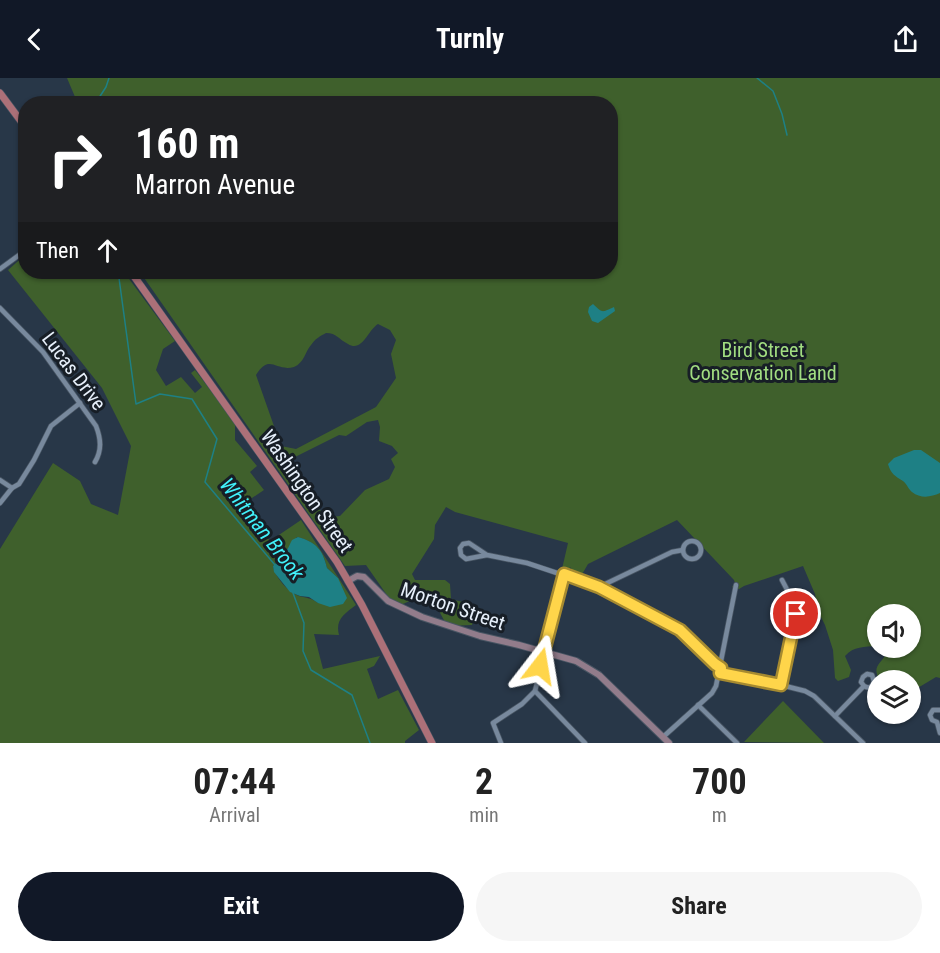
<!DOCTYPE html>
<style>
body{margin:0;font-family:"Roboto Condensed",sans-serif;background:#f6f6f6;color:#222;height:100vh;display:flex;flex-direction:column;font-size:22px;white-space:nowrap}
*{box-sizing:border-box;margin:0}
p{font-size:20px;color:#767676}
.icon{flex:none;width:33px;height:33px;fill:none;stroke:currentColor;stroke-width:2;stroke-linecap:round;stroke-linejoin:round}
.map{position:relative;height:665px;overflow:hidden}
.sheet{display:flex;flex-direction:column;background:#fff;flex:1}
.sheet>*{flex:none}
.hud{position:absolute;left:18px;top:18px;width:600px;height:183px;border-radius:24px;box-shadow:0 2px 4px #0004;background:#202124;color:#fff;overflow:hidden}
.fabs{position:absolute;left:867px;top:526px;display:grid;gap:12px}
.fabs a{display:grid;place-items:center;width:54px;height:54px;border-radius:50%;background:#fff;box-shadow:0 2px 4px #0004;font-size:30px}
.pin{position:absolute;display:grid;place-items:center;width:51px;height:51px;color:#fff;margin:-26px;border:3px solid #fff;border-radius:50%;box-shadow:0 2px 6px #0007}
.me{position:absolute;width:66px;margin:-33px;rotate:14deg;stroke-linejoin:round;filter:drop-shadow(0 0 4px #0008)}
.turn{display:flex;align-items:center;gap:21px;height:126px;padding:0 18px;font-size:27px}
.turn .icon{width:78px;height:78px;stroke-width:2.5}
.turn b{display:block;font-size:42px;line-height:51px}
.then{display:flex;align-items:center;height:57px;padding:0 18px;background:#0003;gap:12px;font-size:22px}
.eta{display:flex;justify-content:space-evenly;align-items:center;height:102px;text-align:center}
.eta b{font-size:36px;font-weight:700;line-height:42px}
.action{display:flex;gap:12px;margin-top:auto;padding:12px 18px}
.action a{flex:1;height:69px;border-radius:36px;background:#111827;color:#fff;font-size:24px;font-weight:700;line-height:69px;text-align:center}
.action a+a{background:#f6f6f6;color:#222}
header{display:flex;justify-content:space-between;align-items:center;height:78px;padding:0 18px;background:#111827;color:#fff;font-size:27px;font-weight:700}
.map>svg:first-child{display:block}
.green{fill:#3f602c;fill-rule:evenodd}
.water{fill:#1e8085}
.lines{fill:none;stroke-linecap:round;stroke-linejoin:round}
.stream{stroke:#1e8085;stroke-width:1.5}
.street-casing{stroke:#485563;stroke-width:6}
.secondary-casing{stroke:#485563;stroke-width:8}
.primary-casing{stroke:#485563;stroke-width:8}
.street{stroke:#78899d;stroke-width:4.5}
.secondary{stroke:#927c8b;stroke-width:6}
.primary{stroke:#ac7078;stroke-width:7}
.route-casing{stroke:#a68a30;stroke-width:15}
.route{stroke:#ffd54a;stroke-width:10}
.labels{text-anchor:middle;stroke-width:6;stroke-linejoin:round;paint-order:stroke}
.park-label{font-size:20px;fill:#a1dd81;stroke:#171e26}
.street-label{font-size:20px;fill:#e7f0fb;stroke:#171e26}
.water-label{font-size:21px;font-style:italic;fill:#41f1fa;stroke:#171e26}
</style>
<header><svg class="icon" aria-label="back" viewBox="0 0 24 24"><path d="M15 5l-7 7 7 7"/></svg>Turnly<svg class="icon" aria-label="share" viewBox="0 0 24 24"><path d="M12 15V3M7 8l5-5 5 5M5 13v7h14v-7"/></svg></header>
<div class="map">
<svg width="940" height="665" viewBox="0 0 940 665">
<rect width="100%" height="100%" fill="#283748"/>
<!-- green -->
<g class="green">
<path d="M67,0H940V600L936,599L911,614L910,603H880C871,587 881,587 887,574L884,570H910V537H878L877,568C864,569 854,568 845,578L851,592L849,599L838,603L835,600L833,572L825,547L818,533L815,516L803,488L744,508L739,511L732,509L735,505L734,502L677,442L588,486L581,498L577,499L570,489L569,493L562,491L568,465L455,434L446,429L435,447L434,461L412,496L415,502H445L450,506L451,521L478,528L472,547L447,548L437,529L420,518L401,527L389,520L366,487L345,488L140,194H610V26H78ZM378,246L390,252L396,262L391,276L396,300L376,329L296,371L281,368L256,297C270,275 275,294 294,289C304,285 305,274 311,267C315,261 320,258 326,255C337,255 338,261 348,266C362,275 368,252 378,246ZM378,342L380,349L379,363L392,368L398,375L391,381L395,389L389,401L365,412L340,438C314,443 299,401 289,382L339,357L346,358L367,344Z"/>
<path d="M25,177L26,194H124L175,263L163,271L156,292L166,308L181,299L195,315L202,309L191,295L195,292L235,344V362L257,388L250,394L264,412L240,428L270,463L301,442L356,527C344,536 335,542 339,557L314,556L323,591L380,578L374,588L367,591L378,621L398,612L419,652L405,663V665H0V471L53,385L80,403L91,426L118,437L131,368L102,310L8,192ZM297,459C316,464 323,472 327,490L338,500L318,525C311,520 307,520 299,518C288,514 275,499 273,488L279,482V476L286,474Z"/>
<polygon points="783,623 824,665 744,664"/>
</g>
<!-- water -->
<g class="water">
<path d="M593,226C603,235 601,235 614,229L615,233L598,245L592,243L588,234L589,229Z"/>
<path d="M914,372H921L940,385V415C931,419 921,421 912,414C909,412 907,406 903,403C895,398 891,396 888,386L894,380Z"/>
<path d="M298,459C316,464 323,472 327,490L338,500L347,520L343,526L330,529L318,525L309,519L300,518L290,514L274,494L273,488L279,482V476C289,473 288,469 292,462Z"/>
</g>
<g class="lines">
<!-- stream -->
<g class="stream">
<polyline points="757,0 773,13 782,36 787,57"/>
<polyline points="95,26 106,9 109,0"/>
<polyline points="113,194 119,200 136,326 160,316 192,321 217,361 205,404 275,487"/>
<polyline points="293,515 304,545 303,573 311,592 352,617 370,665"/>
</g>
<defs>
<g id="street">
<polyline points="0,191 26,172"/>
<path d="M0,230L43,274L96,348C101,361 102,372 95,384"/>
<polyline points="0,402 12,410"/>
<polyline points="0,425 12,410 19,406 34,382 51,348 80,325"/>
<circle cx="692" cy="472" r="9"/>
<polyline points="487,477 469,465 463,466 460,470 461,477 466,481 487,477 527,485 599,509 680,552 715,586 721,590"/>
<polyline points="564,496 535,613 585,665"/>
<polyline points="599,509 672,474 683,472"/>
<polyline points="720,595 781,607 796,533 794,525 782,502"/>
<polyline points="781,607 805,613 814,618 863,665"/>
<polyline points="698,627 737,665"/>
<polyline points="940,632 933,632 930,637 932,642 937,644 940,655"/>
<path d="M835,638L864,608C869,611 873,609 874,603L872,597L867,596L863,599L861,604L864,608"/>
<polyline points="663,659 712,615 716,608 736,507"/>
<polyline points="501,665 493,645 522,626 535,613"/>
</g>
<polyline id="secondary" points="348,503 357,498 364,499 388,523 422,539 480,558 519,567 576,583 599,597 669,665"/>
<g id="primary">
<polyline points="0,15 26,50"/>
<polyline points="131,194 337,484 362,527 432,665"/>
</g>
</defs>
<!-- street casing -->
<use href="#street" class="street-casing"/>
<!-- secondary casing -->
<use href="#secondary" class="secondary-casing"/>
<!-- primary casing -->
<use href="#primary" class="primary-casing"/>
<!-- street -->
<use href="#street" class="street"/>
<!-- secondary -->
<use href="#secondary" class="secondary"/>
<!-- primary -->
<use href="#primary" class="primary"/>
</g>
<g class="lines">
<defs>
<polyline id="route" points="540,588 564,496 599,509 680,552 715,586 721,590 720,595 781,607 796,536"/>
</defs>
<!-- route casing -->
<use href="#route" class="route-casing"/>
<!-- route -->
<use href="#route" class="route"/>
</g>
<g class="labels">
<!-- park labels -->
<g class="park-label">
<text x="763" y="279">Bird Street<tspan x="763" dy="23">Conservation Land</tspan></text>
</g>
<!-- street labels -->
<g class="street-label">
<text transform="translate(74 293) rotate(53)" y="7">Lucas Drive</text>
<text transform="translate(307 413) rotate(55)" y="7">Washington Street</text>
<text transform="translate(453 528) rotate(19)" y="7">Morton Street</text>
</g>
<!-- water labels -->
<g class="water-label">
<text transform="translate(262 451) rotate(52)" y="7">Whitman Brook</text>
</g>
</g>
</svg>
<div class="fabs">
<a><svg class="icon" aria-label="sound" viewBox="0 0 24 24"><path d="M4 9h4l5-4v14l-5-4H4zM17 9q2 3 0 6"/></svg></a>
<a><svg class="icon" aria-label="layers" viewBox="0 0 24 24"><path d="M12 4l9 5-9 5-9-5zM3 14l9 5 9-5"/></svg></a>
</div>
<div class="pin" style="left:796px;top:536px;background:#d93025"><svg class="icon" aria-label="arrive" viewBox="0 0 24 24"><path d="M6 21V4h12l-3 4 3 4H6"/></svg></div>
<svg class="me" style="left:540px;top:588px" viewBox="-20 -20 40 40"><path d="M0-17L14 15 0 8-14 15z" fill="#ffd54a" stroke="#fff" stroke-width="4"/></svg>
<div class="hud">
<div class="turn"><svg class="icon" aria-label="right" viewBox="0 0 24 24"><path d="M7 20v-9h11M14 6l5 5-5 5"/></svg><div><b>160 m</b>Marron Avenue</div></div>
<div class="then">Then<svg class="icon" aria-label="ahead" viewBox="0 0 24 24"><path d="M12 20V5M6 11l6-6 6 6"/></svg></div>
</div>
</div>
<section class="sheet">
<div class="eta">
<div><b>07:44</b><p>Arrival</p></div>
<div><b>2</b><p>min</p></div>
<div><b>700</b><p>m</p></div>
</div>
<div class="action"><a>Exit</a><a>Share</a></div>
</section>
